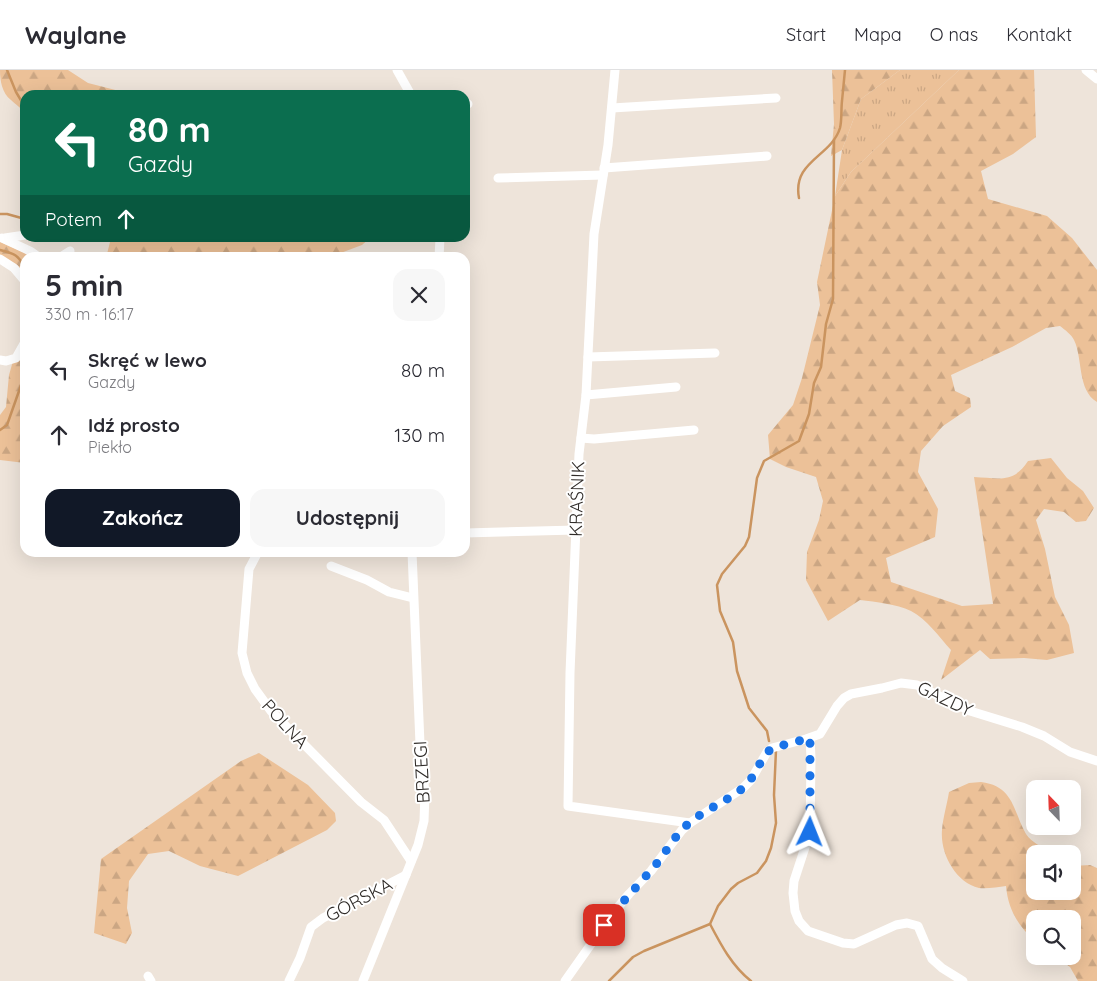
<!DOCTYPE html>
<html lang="pl">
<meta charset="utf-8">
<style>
body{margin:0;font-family:Quicksand,sans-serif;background:#f7f7f7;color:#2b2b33;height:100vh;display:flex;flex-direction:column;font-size:19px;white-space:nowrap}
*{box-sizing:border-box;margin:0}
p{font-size:16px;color:#7c7c81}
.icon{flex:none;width:28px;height:28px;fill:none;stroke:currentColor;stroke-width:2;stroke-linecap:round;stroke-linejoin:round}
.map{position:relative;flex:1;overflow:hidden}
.sheet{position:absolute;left:20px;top:182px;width:450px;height:305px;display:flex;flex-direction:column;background:#fff;border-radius:15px;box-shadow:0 5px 20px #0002}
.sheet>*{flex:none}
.hud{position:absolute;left:20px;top:20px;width:450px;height:152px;border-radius:15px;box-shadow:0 5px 20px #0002;background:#0b6e4f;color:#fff;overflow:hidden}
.needle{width:32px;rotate:337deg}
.controls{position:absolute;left:1026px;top:710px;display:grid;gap:10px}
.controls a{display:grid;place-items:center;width:55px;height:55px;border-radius:10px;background:#fff;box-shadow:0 5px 20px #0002;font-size:25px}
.pin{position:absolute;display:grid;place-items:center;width:42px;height:42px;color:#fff;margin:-21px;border-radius:10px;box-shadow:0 2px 8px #0006}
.me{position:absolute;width:55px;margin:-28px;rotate:2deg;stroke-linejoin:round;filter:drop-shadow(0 0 4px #0008)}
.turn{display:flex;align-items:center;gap:18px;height:105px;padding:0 25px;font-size:22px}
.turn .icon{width:65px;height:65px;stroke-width:2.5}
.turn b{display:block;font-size:35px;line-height:42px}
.then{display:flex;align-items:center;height:48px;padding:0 25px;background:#0003;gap:10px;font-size:19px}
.round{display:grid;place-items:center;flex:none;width:52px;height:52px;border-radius:15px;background:#f7f7f7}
.overview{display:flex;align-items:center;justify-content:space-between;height:85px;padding:0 25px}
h1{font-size:30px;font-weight:800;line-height:38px}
.cta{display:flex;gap:10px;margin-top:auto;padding:10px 25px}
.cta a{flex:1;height:58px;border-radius:15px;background:#111827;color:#fff;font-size:20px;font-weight:800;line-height:58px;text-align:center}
.cta a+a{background:#f7f7f7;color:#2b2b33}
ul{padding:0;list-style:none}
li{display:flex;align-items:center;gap:15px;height:65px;padding:0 25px}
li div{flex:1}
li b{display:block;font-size:19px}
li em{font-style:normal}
header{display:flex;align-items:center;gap:30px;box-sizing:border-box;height:70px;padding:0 25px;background:#fff;border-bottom:1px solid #e1e1e2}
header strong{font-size:24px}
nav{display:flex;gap:28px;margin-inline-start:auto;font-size:18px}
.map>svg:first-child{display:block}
.grass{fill:url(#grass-tufts)}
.forest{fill:url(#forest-firs)}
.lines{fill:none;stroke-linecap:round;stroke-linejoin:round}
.stream{stroke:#ca945f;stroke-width:2.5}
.minor{stroke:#fff;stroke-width:9}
.route{stroke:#1a73e8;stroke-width:9;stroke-dasharray:0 16.2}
.labels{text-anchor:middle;stroke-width:4;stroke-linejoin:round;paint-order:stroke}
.street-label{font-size:18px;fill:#302c29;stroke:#fff}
</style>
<header>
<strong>Waylane</strong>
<nav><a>Start</a><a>Mapa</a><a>O nas</a><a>Kontakt</a></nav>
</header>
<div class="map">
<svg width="1097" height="911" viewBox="0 0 1097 911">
<defs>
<pattern id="grass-tufts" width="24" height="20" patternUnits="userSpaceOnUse" patternTransform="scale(1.25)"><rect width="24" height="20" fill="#ecc198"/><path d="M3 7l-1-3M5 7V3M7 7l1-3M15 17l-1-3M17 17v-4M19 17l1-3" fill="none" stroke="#cba683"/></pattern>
<pattern id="forest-firs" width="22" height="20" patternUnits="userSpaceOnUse" patternTransform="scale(1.25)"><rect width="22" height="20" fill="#ecc198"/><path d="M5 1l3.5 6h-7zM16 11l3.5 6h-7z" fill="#cba683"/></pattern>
</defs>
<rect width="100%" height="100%" fill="#eee4da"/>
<!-- grass -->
<polygon class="grass" points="900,0 959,0 851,102 835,126 842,80 861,29"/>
<!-- forest -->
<g class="forest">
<path d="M0,0H68L88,13L135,25H25V44C22,38 16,35 11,30C2,23 0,11 0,0Z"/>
<polygon points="832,0 900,0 861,29 842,80 831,86 834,54"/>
<path d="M959,0H1034L1036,67L1013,84L981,101L988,129L1047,146L1072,168L1097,200V332C1077,320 1083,288 1074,270C1072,265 1065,260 1060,256L1046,258L1012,277L951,305L955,321L970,328L971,337L943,356L921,381L918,402L938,439L935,467L886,488L891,512L962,536L993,534L974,407C999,408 1013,414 1028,391L1051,388L1067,408L1083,421L1094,438L1086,451L1076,452L1064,442L1044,439L1036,450L1045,479L1055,527L1069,555L1074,583L1047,590L1024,588L990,589L980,580L941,610L951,580C939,567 927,549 911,541C896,534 876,532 860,530L828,551L806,510L807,482L819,450L823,431L816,407L786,397L770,389L768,365L793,335L802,308L820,235L817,212L835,126L851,102Z"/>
<polygon points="111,168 370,168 362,175 330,187 108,187 107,184"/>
<polygon points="0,172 23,182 30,187 25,188 25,209 0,187"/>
<polygon points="25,269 25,393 0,390 0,345 6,337 9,305 13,291"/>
<polygon points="259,683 308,715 335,743 336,751 327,760 238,806 200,796 169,781 148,784 129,811 127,838 132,863 126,874 94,863 101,789 241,691"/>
<path d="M981,712C1014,716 1013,741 1026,764C1031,772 1044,778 1051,784H1035V821H1072L1073,796L1090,795L1097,798V911H1078L1070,897L1055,886H1072V849H1035V871C1018,856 1008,839 1006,816C998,817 987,819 979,818C955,812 940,783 942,760C943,747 947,735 949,722L969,713Z"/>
</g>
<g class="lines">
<!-- stream -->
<g class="stream">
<polyline points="7,0 16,22 25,37"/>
<path d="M799,128C792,91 831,87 840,58C842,50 841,39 842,31C843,21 844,10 845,0"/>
<polyline points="0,144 7,144 25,149"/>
<path d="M0,180C15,184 17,184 25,197"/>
<polyline points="0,360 7,355 25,304"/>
<polyline points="769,671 767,661 749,638 737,601 733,572 720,541 717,515 722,504 745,476 749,467 757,408 764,391 799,371 809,344 814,313 821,297 826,254 833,229 834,70"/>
<path d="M710,854C721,875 732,896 751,911"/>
<polyline points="609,911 633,887 644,881 710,854 718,836 731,819 738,813 757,803 766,791 771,778 776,753 774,725 776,680"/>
</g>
<!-- minor -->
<g class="minor">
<polyline points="397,0 411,25"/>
<polyline points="615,0 608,75 594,164 586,325 579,384 570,603 568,736 690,753"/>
<polyline points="1086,0 1097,9"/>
<polyline points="465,33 468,34"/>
<polyline points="612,38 776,28"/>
<polyline points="604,98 767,86"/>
<polyline points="498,108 603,105"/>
<polyline points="2,168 30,181 40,188"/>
<polyline points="5,168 25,165"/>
<polyline points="59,188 70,181"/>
<polyline points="439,188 440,168"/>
<polyline points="0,189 14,198 25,211"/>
<polyline points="588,287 715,283"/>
<polyline points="0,290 6,291 16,288 25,272"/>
<polyline points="586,325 676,317"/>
<polyline points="581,368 594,369 694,360"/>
<polyline points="465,463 576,460"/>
<polyline points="258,482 249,499 242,583 247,603 255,619 271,641 361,732 384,750 411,791"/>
<polyline points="331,496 367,510 389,522 413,528"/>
<polyline points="810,668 811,688 810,762 794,811 793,823 795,841 799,851 808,861 843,873 854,874 896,855 907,853 918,856 932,889 942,898 963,911"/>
<polyline points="148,906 151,911"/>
<polyline points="289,911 300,888 311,857 323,848 406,805"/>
<polyline points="363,911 418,775 424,751 425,723 420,674 412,482"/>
<polyline points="565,911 613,843 629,824 651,801 682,760 690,753 743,718 751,710 767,682 772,678 806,669 820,664 837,636 844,628 851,624 882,618 901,613 917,615 970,641 1022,657 1044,666 1070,682 1097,691"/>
</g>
</g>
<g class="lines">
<!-- route -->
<path class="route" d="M604,855C619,835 636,818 652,799C665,785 673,767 688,754C704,740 726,732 743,718C756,707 759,689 772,678L810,668V762"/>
</g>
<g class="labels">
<!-- street labels -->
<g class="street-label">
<text transform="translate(577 429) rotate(-88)" y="6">KRAŚNIK</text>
<text transform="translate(945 629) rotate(25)" y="6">GAZDY</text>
<text transform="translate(285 654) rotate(48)" y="6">POLNA</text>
<text transform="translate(422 702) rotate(-93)" y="6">BRZEGI</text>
<text transform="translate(359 830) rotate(-28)" y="6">GÓRSKA</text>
</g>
</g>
</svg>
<div class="controls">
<a><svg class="needle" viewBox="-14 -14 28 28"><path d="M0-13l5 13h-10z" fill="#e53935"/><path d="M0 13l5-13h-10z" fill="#7c7c81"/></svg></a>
<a><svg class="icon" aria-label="sound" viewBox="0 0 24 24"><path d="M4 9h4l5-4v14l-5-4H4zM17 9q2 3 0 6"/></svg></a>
<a><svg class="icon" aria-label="search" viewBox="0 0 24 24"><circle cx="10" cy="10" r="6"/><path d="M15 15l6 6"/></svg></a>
</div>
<div class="pin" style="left:604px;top:855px;background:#d93025"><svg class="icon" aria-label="arrive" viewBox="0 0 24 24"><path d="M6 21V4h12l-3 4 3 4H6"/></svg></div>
<svg class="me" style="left:810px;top:762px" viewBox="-20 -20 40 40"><path d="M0-17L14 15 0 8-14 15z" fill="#1a73e8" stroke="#fff" stroke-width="4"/></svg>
<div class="hud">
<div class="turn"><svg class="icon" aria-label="left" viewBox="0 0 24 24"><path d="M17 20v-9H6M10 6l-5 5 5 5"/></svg><div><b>80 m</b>Gazdy</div></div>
<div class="then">Potem<svg class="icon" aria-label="ahead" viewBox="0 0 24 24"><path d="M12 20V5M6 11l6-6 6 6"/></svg></div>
</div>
<section class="sheet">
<div class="overview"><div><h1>5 min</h1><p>330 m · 16:17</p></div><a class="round"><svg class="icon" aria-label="close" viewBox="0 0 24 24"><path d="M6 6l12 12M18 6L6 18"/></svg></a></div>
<ul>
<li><svg class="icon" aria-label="left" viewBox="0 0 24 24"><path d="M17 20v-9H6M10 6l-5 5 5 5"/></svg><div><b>Skręć w lewo</b><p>Gazdy</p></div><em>80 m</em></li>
<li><svg class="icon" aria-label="ahead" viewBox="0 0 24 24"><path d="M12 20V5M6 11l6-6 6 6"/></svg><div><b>Idź prosto</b><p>Piekło</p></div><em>130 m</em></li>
</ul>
<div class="cta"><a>Zakończ</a><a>Udostępnij</a></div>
</section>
</div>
